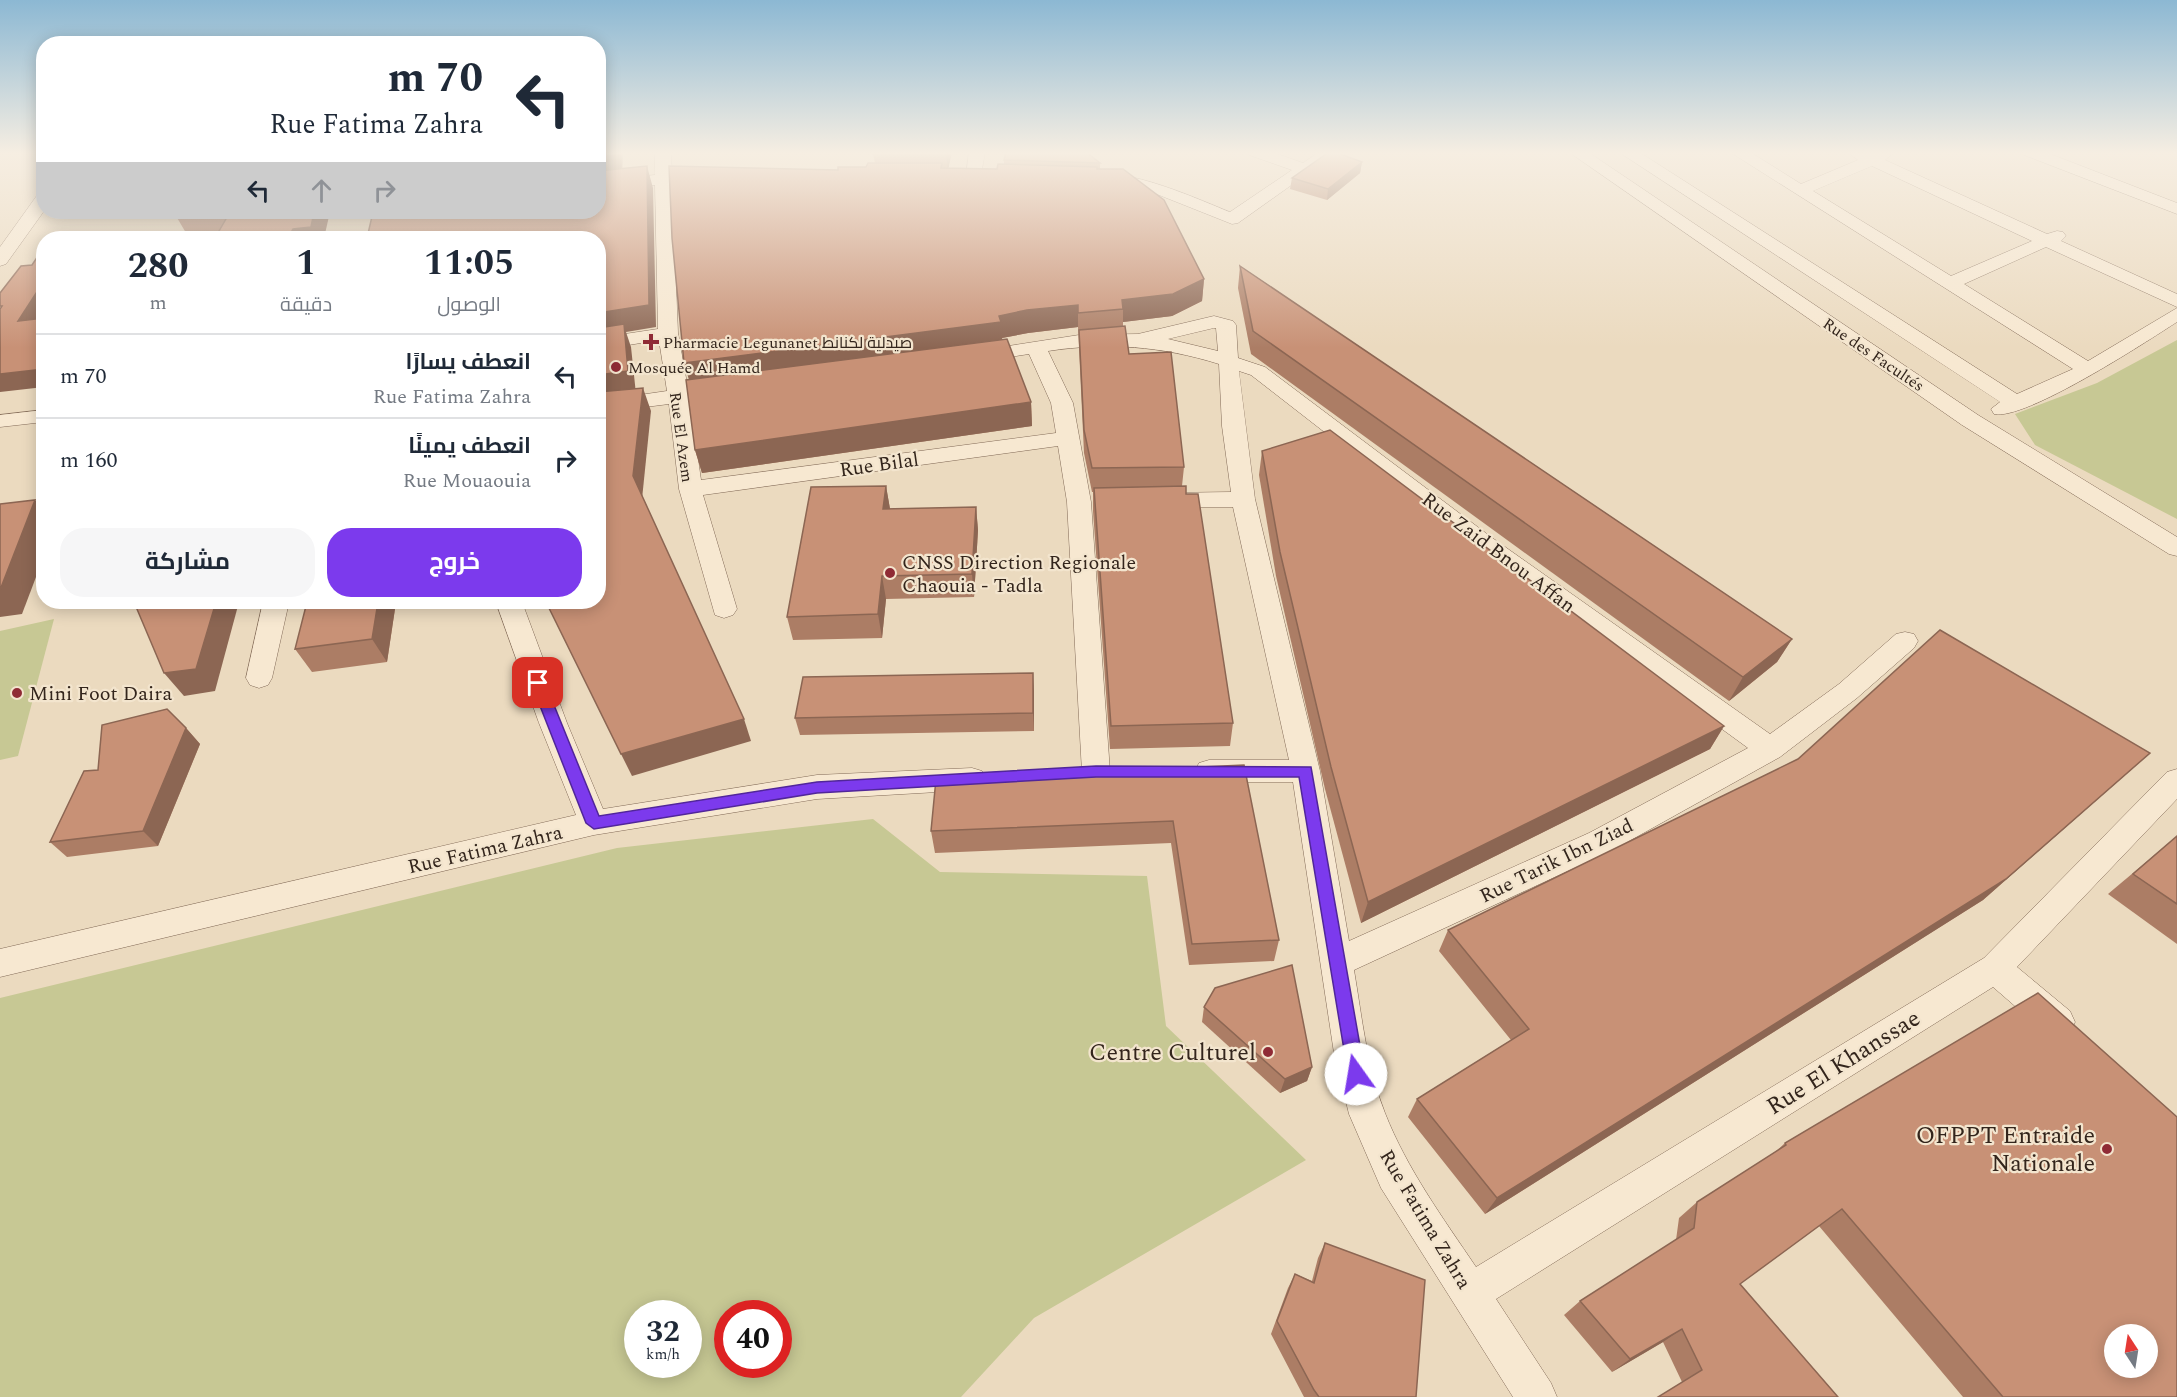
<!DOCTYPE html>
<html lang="ar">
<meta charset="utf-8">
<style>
body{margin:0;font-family:Spectral,Cairo,serif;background:#f6f6f7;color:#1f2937;direction:rtl;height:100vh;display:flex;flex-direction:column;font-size:22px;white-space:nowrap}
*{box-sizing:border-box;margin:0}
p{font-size:20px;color:#747a83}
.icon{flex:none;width:33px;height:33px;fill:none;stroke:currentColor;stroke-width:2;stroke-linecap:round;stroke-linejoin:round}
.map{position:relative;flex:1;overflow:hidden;direction:ltr}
.side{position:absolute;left:36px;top:231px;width:570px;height:378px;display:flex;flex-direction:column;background:#fff;border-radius:24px;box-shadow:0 3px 15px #0003;direction:rtl}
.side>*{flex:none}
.top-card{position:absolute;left:36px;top:36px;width:570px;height:183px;border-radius:24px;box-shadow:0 3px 15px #0003;direction:rtl;background:#fff;color:#1f2937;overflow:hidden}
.needle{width:39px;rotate:348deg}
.controls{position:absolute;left:2104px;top:1324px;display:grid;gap:12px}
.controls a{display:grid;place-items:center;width:54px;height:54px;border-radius:50%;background:#fff;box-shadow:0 3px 15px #0003;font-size:30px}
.speed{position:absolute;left:624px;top:1300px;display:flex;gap:12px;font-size:30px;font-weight:700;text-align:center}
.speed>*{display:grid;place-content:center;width:78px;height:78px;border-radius:50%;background:#fff;box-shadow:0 3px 15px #0003;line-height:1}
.speed small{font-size:15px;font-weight:400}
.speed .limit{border:9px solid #d22;background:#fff;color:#111}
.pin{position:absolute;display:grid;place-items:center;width:51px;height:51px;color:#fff;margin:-26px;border-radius:12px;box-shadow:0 3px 9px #0006}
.me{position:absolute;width:66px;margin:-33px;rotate:347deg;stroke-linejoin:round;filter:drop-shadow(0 0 4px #0008)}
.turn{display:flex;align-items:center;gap:21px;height:126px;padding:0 24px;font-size:27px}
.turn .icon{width:78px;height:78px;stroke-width:2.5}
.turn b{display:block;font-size:42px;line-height:51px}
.lanes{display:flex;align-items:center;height:57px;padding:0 24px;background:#0003;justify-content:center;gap:30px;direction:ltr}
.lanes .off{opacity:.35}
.eta{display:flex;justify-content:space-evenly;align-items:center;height:102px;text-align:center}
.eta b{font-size:36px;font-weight:700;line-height:42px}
.button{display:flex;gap:12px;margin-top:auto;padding:12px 24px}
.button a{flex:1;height:69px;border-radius:24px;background:#7c3aed;color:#fff;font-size:24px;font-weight:700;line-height:69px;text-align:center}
.button a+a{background:#f6f6f7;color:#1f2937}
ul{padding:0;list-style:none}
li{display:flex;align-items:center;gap:18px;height:84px;padding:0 24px;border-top:2px solid #e0e1e3}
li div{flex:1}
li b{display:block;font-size:22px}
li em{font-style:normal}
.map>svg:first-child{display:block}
.green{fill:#c7c894;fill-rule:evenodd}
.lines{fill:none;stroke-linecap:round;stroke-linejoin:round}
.minor-casing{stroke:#836b58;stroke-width:1}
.minor{fill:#f7e8d1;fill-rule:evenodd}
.wall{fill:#ac7d65}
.shaded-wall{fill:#8c6653}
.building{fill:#c89176;stroke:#8c6653;stroke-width:1.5;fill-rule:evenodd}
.route{fill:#7c3aed;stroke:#51269a;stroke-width:1.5}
.poi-dot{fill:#8f2b35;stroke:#f3e5ce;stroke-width:2}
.labels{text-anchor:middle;stroke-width:4.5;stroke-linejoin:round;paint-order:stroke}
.far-poi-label{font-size:16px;fill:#33251c;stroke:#f3e5ce;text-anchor:start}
.far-street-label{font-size:16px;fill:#33251c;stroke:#f3e5ce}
.street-label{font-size:20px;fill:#33251c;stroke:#f3e5ce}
.poi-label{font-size:20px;fill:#33251c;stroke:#f3e5ce;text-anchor:start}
.near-poi-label{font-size:24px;fill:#33251c;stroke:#f3e5ce;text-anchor:end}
.near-street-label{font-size:24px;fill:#33251c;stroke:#f3e5ce}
</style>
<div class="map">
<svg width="2177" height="1397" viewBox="0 0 2177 1397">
<rect width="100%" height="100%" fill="#ebdabf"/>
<!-- green -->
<g class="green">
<polygon points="2177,340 2177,519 2035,445 2015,414 2097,383"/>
<polygon points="54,619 18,756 0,760 0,631"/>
<path d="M873,819L940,872L1147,876L1166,1026L1306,1160L1034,1318L961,1397H0V998L617,848ZM638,1314H688V1365H638ZM728,1314H778V1365H728Z"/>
</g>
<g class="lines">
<defs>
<g id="minor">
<path d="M655,152H671L672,174L705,173L713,178L705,183L672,184L678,333L688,389L724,384L731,386L734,390L731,394L690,401L701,480L1056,433L1051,403L1029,354L977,362L970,360L967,356L970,352L1079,335L1138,334L1214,316L1233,321L1236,325L1238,358L1265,367L1491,537L1770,734L1839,684L1896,634L1905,632L1914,634L1918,641L1914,648L1857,698L1780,757L1611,851L1354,970C1362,1017 1367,1068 1385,1113C1407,1169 1443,1218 1476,1267L1984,958L2167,772L2177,769V799L2017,967L2070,1011L2075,1022L2070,1033L2058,1038L2046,1033L1993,987L1496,1299L1551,1383L1557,1397H1513L1381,1188L1349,1114L1334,1053L1293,782H1209L1199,779L1195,771L1199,763L1209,760H1289L1233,507H1163L1155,505L1151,500L1155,495L1163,493L1231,492L1222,426L1219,364C1161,346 1108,342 1048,351L1073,403L1091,502L1110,772L1106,780L1096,783L1086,780L1082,772L1067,502L1058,446L703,495L737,609L733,615L724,618L715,615L679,489L669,404L598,413V401L667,391L659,340L598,350V338L658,329L655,185L598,190V180L655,175ZM1214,328H1216L1218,351L1168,339ZM1239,371L1251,375L1475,549L1748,748L1589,833L1349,941L1320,771L1255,499Z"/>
<polygon points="969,152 985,152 980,181 974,182 966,177"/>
<path d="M1247,152H1272L1303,163L1319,152H1338L1238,223L1232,224L1149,191L1107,186L1099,181C1114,160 1209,204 1230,212L1292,170L1249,155Z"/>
<polygon points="1569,152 1588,152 1978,415 2177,537 2177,556 2169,554 1962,425"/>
<path d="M1619,152H1639L2017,394L2073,369L1730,152H1750L1801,184L1858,160L1847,152H1889L1891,155L1885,160L2047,234L2057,231L2063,232L2066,236L2061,241L2177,294V307L2046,247L1964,284L2088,361L2177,308V322C2146,342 2025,421 1994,414L1991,409L2000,402ZM1872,166L2032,241L1951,276L1813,191Z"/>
<polygon points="2022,152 2045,152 2177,203 2177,214 2024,155"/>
<polygon points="44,193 44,211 6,264 0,266 0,247 38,194"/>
<polygon points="540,212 557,212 554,238 536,238"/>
<polygon points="44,410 44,422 0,427 0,415"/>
<polygon points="263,602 289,602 272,678 268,685 259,688 250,685 246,678"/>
<polygon points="496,602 522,602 567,723 603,809 817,775 972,768 982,771 986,779 982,787 972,790 817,799 594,835 0,977 0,949 576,815 539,723"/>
</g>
</defs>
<!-- minor casing -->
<use href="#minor" class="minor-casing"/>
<!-- minor -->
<use href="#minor" class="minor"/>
</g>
<!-- wall -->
<g class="wall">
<polygon points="874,152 952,152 948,168 997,169 1004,164 1004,160 1100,163 1100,169 1204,279 1202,301 1172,316 1123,322 1123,327 1129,354 1184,467 1182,486 1186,494 1233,723 1230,746 1110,749 1093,511 1093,492 1092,492 1084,453 1078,327 1028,333 1002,338 1031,402 1032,426 702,473 695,450 689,379 684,363 838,170 866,167 875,163 873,154"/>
<polygon points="1362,162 1360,173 1327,200 1290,189 1292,178"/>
<polygon points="179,212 330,212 217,235 189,238 176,216"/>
<polygon points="1240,266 1792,639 1777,662 1729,701 1251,354 1238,288"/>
<polygon points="1262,451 1724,726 1710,749 1361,923 1325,789 1276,576 1259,475"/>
<polygon points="886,486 890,509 976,507 978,530 974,597 886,599 882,638 793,640 787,617"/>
<polygon points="396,602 387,662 312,672 295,649"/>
<polygon points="1034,691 1034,731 800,735 795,718"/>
<polygon points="186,728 200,744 158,846 67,857 50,842 98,770"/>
<polygon points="2150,753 1983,900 1485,1214 1408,1117 1417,1099 1511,1040 1439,951 1448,930"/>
<polygon points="1244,765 1279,940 1274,961 1189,965 1171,843 935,853 931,831"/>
<polygon points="2177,836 2177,944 2108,894"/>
<polygon points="1204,1007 1312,1067 1307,1081 1280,1093 1202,1022"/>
<polygon points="1785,1143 2177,1397 1963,1397 1819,1226 1740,1284 1838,1397 1682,1382 1663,1342 1612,1372 1564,1315 1580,1301 1676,1240 1679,1218 1697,1202 1773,1154"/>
<polygon points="1325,1243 1416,1397 1304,1397 1271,1334 1288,1288 1295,1274 1312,1281 1318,1258"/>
</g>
<!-- shaded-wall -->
<g class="shaded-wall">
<polygon points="616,152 623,152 622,176 598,178 598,157"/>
<polygon points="947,152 952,152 948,170 946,154"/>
<polygon points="1362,162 1360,173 1327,200 1328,189"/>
<polygon points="647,166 653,188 656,327 626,332 631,347 636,394 598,399 598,313"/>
<polygon points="314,212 330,212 324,238 288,238 293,229"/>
<polygon points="419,212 434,212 427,238 418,218"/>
<polygon points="527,212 538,212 534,238 526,218"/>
<polygon points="1204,279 1202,301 1172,316 1123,322 1123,309 1122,300"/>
<polygon points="44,281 44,315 30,337 18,321"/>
<polygon points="1078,305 1078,327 1028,333 1002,338 1002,344 691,386 684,363 1027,310"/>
<polygon points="44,369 44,387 0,392 0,374"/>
<polygon points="643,388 651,411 642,499 633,476"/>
<polygon points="1031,402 1032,426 702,473 695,450"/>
<polygon points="886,486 890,509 883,509"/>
<polygon points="35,500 44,509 44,556 22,614 0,617 0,590"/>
<polygon points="976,507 978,530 974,597 972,574"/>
<polygon points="882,576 886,599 882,638 878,614"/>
<polygon points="216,602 239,602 215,691 184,696 164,673"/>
<polygon points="378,602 396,602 387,662 372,639"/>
<polygon points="1792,639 1777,662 1729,701 1743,677"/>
<polygon points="1033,673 1034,691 1034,731 1033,713"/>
<polygon points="744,719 751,741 632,776 621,754"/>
<polygon points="1724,726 1710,749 1361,923 1368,902"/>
<polygon points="186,728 200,744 158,846 143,831"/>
<polygon points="2150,753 1983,900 1485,1214 1497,1198"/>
<polygon points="1312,1067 1307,1081 1280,1093 1285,1079"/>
<polygon points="1682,1329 1663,1342 1612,1372 1630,1359"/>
</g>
<!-- building -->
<g class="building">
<polygon points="598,152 616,152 615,155 598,157"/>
<polygon points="874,152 947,152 946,154 873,154"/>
<polygon points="1006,152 1086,152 1100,163 1004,160"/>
<polygon points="1329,152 1335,152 1362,162 1328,189 1292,178"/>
<polygon points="868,163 942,163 941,168 997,169 998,164 1097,167 1097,169 1123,169 1164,200 1204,279 1173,294 1122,300 1123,309 1078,313 1078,305 1027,310 999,316 1001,322 684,363 672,238 669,166 838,170 838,167 866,167"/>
<polygon points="647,166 649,305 598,313 598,238 367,238 373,212 419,212 418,218 439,218 441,212 527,212 526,218 548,218 549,212 598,212 598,171"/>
<polygon points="179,212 229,212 176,216"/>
<polygon points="230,212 314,212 311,227 293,229 288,238 215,238"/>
<polygon points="40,253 44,255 44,281 18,321 44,318 44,369 0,374 0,309 2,306 0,306 0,293 21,266 32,265"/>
<polygon points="1240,266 1792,639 1743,677 1253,331"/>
<polygon points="624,324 628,371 598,375 598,328"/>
<polygon points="1125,326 1129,354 1171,352 1184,467 1092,468 1084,430 1079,330"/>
<polygon points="1007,339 1031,402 695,450 686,380"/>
<polygon points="643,388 633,476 744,719 621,754 546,602 598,602 598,392"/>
<polygon points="1330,430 1724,726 1368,902 1331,767 1280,552 1262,451"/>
<polygon points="886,486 883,509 976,507 972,574 882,576 878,614 787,617 811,487"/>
<polygon points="1186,486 1186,494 1198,494 1233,723 1111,726 1094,488"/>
<polygon points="35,500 0,590 0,504"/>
<polygon points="134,602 216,602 196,669 164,673"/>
<polygon points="307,602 378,602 372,639 295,649"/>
<polygon points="1940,630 2150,753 2006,879 1497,1198 1417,1099 1529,1029 1448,930 1798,759"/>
<polygon points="1033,673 1033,713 795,718 803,677"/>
<polygon points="167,709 186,728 143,831 50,842 84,771 98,770 102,725"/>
<polygon points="1244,765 1279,940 1192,944 1173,821 931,831 936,779"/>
<polygon points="2177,836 2177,904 2133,874"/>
<polygon points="1292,965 1312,1067 1285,1079 1204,1007 1215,988"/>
<path d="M2038,993L2177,1117V1397H2003L1842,1209L1740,1284L1838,1397H1658L1702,1370L1682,1329L1630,1359L1580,1301L1694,1228L1697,1202L1786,1145L1785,1143ZM2115,1335H2148V1368H2115Z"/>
<polygon points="1325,1243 1425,1280 1416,1397 1319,1397 1314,1390 1277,1321 1295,1274 1314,1283"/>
</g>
<!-- sky -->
<linearGradient id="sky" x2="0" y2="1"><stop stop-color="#8cb8d3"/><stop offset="0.44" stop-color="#f6eee2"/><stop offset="1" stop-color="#f6eee2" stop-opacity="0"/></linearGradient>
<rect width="2177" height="348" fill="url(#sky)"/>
<!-- route -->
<polygon class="route" points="538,678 545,683 599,816 817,782 1096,766 1311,767 1365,1074 1363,1079 1356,1082 1350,1079 1348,1074 1299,777 1096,777 817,793 594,829 586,823 531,683"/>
<!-- markers -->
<g class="poi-dot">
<path d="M648 333h6v6h6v6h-6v6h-6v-6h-6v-6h6z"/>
<circle cx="616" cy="367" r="6"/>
<circle cx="890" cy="573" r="6"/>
<circle cx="17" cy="693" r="6"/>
<circle cx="1268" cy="1052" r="6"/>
<circle cx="2107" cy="1149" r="6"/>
</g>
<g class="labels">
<!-- far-poi labels -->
<g class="far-poi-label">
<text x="663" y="348">Pharmacie Legunanet صيدلية لكنانط</text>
<text x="628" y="373">Mosquée Al Hamd</text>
</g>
<!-- far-street labels -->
<g class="far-street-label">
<text transform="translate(1874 354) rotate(34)" y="6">Rue des Facultés</text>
<text transform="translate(682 437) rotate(82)" y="6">Rue El Azem</text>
</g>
<!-- street labels -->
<g class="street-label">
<text transform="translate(879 464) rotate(-8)" y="7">Rue Bilal</text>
<text transform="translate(1499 552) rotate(37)" y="7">Rue Zaid Bnou Affan</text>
<text transform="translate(485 849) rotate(-13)" y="7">Rue Fatima Zahra</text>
<text transform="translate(1556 860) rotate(-26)" y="7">Rue Tarik Ibn Ziad</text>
<text transform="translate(1426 1219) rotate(59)" y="7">Rue Fatima Zahra</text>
</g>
<!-- poi labels -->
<g class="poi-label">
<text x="902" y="569">CNSS Direction Regionale<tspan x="902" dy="23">Chaouia - Tadla</tspan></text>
<text x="29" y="700">Mini Foot Daira</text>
</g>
<!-- near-poi labels -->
<g class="near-poi-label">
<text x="1256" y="1060">Centre Culturel</text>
<text x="2095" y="1143">OFPPT Entraide<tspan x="2095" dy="28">Nationale</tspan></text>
</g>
<!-- near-street labels -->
<g class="near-street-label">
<text transform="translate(1843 1062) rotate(-32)" y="8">Rue El Khanssae</text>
</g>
</g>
</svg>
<div class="controls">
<a><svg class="needle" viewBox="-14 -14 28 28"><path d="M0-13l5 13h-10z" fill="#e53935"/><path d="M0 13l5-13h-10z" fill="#747a83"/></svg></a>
</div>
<div class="speed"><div>32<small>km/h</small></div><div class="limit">40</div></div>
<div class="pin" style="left:538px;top:683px;background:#d93025"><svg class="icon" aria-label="arrive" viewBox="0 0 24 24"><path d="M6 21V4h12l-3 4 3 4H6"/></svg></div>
<svg class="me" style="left:1356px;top:1074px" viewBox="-20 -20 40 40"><circle r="19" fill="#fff"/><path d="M0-13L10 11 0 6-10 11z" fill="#7c3aed"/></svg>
<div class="top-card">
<div class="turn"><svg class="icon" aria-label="left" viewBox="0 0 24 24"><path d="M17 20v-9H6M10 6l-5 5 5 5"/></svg><div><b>70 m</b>Rue Fatima Zahra</div></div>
<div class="lanes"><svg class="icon" aria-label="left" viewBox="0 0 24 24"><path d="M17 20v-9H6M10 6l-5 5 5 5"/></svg><svg class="icon off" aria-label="ahead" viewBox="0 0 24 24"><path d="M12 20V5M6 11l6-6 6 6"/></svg><svg class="icon off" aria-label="right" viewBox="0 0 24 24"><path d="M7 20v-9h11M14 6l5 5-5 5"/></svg></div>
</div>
<section class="side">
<div class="eta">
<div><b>11:05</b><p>الوصول</p></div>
<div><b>1</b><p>دقيقة</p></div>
<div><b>280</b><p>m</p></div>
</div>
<ul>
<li><svg class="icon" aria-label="left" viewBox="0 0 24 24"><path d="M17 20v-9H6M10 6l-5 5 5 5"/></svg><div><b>انعطف يسارًا</b><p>Rue Fatima Zahra</p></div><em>70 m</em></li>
<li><svg class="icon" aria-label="right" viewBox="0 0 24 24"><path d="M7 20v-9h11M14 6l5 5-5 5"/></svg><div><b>انعطف يمينًا</b><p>Rue Mouaouia</p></div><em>160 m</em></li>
</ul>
<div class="button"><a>خروج</a><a>مشاركة</a></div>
</section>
</div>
